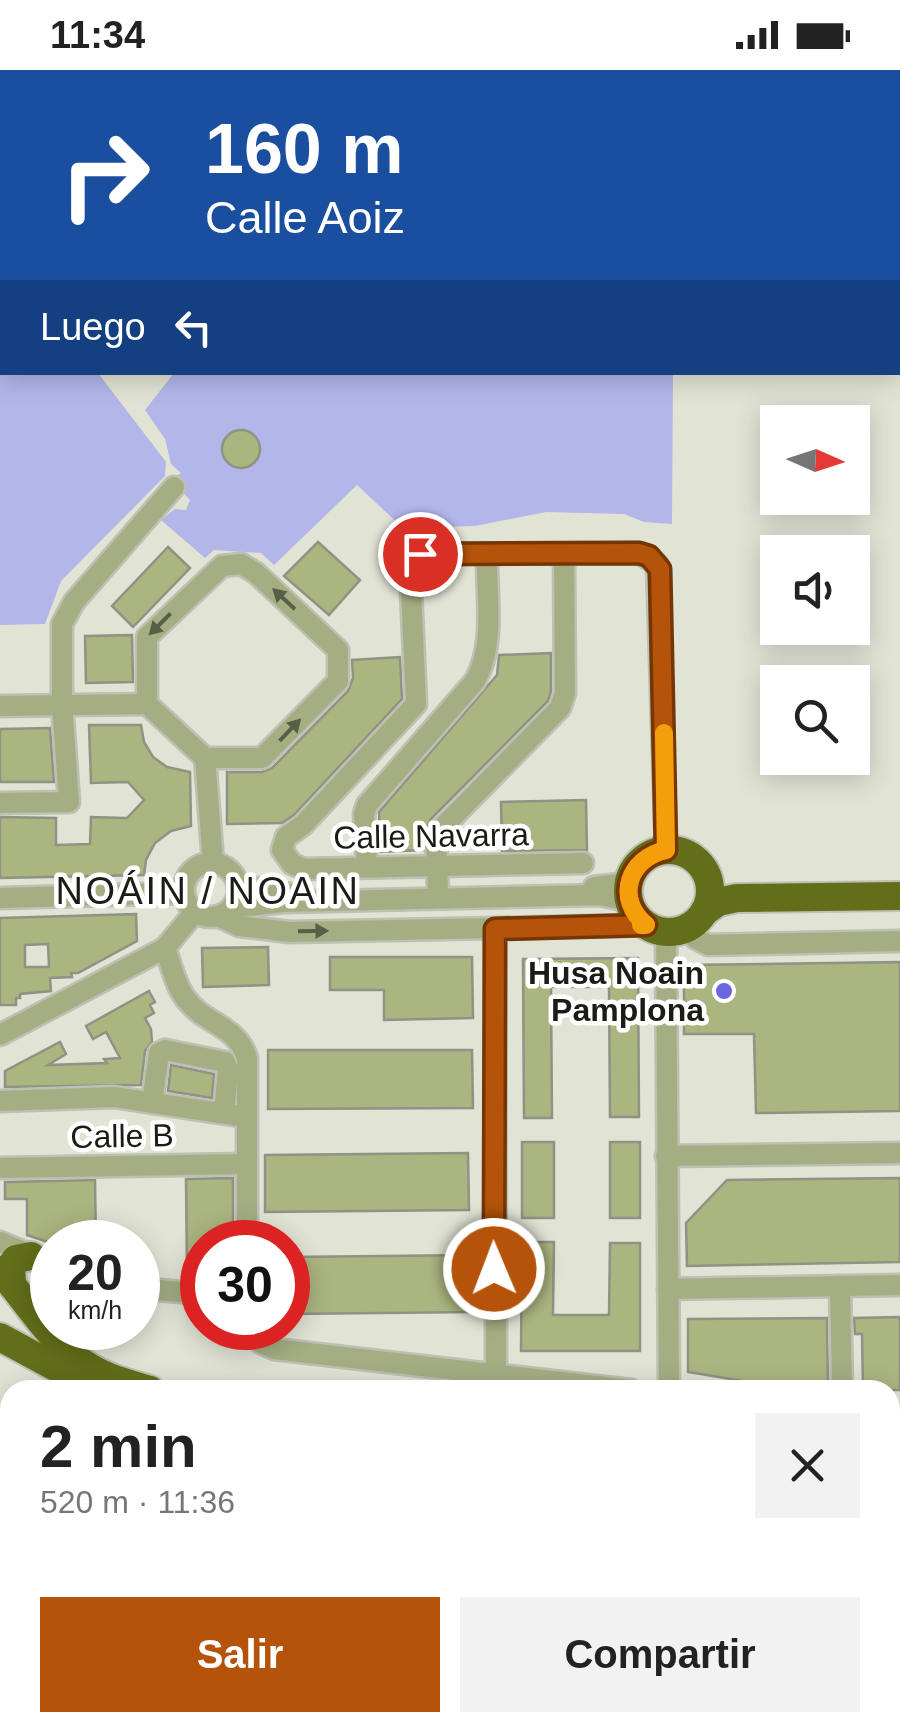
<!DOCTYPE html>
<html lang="es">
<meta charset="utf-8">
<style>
body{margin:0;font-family:Helvetica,sans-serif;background:#f2f2f2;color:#222;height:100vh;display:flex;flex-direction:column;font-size:38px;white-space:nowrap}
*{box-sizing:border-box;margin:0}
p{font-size:32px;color:#767676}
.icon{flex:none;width:55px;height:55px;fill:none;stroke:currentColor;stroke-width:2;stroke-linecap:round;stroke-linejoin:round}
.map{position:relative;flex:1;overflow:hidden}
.drawer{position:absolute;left:0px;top:1310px;width:900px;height:352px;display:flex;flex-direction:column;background:#fff;border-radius:30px 30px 0 0;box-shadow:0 5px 25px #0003}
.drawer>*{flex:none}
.top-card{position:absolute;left:0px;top:0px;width:900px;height:305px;box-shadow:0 5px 25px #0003;background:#1a4fa0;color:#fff;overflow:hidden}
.needle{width:65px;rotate:93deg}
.buttons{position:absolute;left:760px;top:335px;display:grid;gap:20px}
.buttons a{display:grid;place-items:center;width:110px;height:110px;border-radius:0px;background:#fff;box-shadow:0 5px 25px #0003;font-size:50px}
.speed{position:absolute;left:30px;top:1150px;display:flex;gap:20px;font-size:50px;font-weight:700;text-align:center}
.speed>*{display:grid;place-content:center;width:130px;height:130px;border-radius:50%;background:#fff;box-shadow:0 5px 25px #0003;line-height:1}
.speed small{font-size:25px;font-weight:400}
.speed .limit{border:15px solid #d22;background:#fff;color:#111}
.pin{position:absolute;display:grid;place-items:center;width:85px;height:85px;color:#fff;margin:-42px;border:5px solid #fff;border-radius:50%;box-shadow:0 2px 10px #0007}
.me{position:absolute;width:110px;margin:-55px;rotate:359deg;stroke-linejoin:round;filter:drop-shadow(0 0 8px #0008)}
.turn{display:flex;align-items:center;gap:35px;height:210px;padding:0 40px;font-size:45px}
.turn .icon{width:130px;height:130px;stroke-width:2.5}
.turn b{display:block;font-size:70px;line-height:85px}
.then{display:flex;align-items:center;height:95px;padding:0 40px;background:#0003;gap:20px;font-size:38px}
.round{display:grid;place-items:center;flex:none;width:105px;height:105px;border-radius:0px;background:#f2f2f2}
.headline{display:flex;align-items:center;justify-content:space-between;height:170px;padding:0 40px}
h1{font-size:60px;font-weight:700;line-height:75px}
.button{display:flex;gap:20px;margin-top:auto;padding:20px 40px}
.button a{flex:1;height:115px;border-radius:0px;background:#b45309;color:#fff;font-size:40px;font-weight:700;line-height:115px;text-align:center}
.button a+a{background:#f2f2f2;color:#222}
.status{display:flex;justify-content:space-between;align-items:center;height:70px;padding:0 50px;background:#fff;direction:ltr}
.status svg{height:28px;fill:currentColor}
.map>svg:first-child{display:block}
.green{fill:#b2b6e9}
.building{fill:#abb580;stroke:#8f9284;stroke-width:2.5;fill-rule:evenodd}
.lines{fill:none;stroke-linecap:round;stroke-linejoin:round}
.minor-casing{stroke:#bdc0b3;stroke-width:25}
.highway-casing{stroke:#bdc0b3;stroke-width:32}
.minor{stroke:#a5ae83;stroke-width:20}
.highway{stroke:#626e1a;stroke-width:28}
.oneway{fill:#595e47}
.route-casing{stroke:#753606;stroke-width:25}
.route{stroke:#b45309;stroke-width:18}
.slow{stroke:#f59e0b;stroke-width:18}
.poi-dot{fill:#6966e0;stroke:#fff;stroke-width:4}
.labels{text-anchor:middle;stroke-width:9;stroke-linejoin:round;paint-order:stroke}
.street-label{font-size:32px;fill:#1a1c16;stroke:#fff}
.poi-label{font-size:32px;font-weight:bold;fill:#1a1c16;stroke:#fff;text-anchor:end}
.quarter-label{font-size:38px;letter-spacing:2.5px;fill:#1a1c16;stroke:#fff}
</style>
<div class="status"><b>11:34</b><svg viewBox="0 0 49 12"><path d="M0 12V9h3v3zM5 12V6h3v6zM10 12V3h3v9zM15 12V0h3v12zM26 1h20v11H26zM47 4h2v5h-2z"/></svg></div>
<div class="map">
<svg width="900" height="1662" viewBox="0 0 900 1662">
<rect width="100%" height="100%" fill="#e1e4d5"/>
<!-- green -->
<g class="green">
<polygon points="0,195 2,302 98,303 166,392 165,406 61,511 45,554 0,555"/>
<polygon points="174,303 673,303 672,454 644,452 624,444 546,442 475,456 403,458 357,415 274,495 261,483 214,480 205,488 161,450 175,439 186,440 190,430 171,410 181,403 171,394 165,369 145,340"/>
<polygon points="0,1594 10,1595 10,1652 443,1652 448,1662 0,1662"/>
</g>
<!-- building -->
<g class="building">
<circle cx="241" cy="379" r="19"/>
<polygon points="318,472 360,510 329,545 284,506"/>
<polygon points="168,477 190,498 133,557 112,536"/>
<polygon points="132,565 133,612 86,613 85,566"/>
<polygon points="551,583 551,621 548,631 431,749 424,762 423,780 380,782 379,742 497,605 499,585"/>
<polygon points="400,587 402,629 294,745 282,753 227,754 227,702 262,702 272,698 348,621 353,608 352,590"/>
<polygon points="89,655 141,655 144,672 153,687 167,697 190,702 191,756 171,761 155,773 146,790 144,805 0,808 0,747 56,748 56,775 90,774 91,747 127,748 144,730 128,712 91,713"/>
<polygon points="50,658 54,712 0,712 0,659"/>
<polygon points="586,730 587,780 502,781 501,732"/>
<path d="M136,844L137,871L78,903H71L72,907L50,908L51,921L20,924V928H16V935H0V848ZM48,874L49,897H25V875Z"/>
<polygon points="268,877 269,915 203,917 202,878"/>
<polygon points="330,887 472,887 473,948 384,950 384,920 330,920"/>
<polygon points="638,888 639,1047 610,1047 609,917 551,917 552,1048 524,1048 523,889"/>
<polygon points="900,892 900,1041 756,1043 754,964 684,964 684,895"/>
<polygon points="149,921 155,932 150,935 154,943 145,948 151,959 152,972 145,981 141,1015 5,1017 5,1001 60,972 66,984 48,995 107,993 104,989 120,988 106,962 93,969 86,956"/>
<polygon points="268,980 472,980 473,1038 268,1039"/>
<polygon points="171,995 214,1004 212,1028 168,1021"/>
<rect x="522" y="1072" width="32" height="76"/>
<rect x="610" y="1072" width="30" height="76"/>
<polygon points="468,1083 469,1140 265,1142 265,1085"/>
<polygon points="233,1108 233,1172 202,1172 202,1203 192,1203 187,1200 186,1109"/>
<polygon points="900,1108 900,1192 687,1196 686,1153 727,1110"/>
<polygon points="95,1110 96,1172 48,1172 27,1165 27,1129 5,1129 5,1112"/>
<polygon points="522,1172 554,1172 553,1245 609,1245 610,1173 640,1173 640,1281 521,1281"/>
<polygon points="475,1185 475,1242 288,1244 288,1187"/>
<polygon points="900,1247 900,1320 863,1320 862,1264 855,1264 854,1248"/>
<polygon points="827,1248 828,1318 791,1319 688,1302 688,1249"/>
</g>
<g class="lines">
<defs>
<g id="minor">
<polyline points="147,634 147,567 222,496 241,494 256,503 338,580 338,611 262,688 205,688"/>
<polyline points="0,636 147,634 205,688 213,792"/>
<polyline points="0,733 69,732 62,634 62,554 74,532 174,417"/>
<circle cx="211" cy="820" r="27"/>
<polyline points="583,793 304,799 292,794 282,780 286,767 303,755 416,634 410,498 419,484 639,483 657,494 666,780"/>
<path d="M367,797L364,744L367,735L475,611C496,574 486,526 487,484"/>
<polyline points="238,815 290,824"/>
<polyline points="594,817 628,813"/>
<polyline points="438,821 436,768 441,759 560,638 565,623 564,484"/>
<polyline points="0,828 184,823"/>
<polyline points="232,838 283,832 599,825 629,831"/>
<polyline points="218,846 239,856 290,862 646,855"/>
<polyline points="688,857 695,868 708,875 900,871"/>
<polyline points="495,859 496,1306"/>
<polyline points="666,862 669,1320"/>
<path d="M165,878C171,894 175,915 186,929C204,954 237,955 247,988V1172"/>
<polyline points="0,965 165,878 195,842"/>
<polyline points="0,1031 114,1027 246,1047"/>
<polyline points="152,1033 159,983 165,980 225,992 228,1000 224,1043"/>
<polyline points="666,1086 900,1083"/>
<polyline points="0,1098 246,1094"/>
<polyline points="0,1172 52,1194"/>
<polyline points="840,1216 842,1320"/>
<polyline points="138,1218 202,1224"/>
<polyline points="668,1219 900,1215"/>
<polyline points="249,1258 261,1273 274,1279 631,1320"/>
<polyline points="890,1360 900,1362"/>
<polyline points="0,1490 10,1492"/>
<polyline points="0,1605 10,1605"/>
<polyline points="104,1652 106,1662"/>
<polyline points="261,1652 267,1662"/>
<polyline points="434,1652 440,1662"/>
<polyline points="500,1652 504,1662"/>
</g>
<g id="highway">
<circle cx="669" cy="821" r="41"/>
<polyline points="704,842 718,832 737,828 900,826"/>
<path d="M0,1200C28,1233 53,1276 91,1298C109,1309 130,1314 150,1320"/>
<polyline points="12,1215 11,1196 16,1189 31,1186"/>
<polyline points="0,1267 68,1304 99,1315"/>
<polyline points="0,1355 10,1355"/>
<polyline points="0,1394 10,1394"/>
<polyline points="0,1432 10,1432"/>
<polyline points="890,1457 900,1459"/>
<polyline points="890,1502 900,1504"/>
</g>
</defs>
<!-- minor casing -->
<use href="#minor" class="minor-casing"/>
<!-- highway casing -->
<use href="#highway" class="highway-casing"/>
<!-- minor -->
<use href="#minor" class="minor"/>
<!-- highway -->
<use href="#highway" class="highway"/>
</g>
<!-- one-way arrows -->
<defs><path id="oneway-solid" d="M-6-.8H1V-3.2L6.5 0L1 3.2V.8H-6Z" transform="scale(2.5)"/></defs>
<g class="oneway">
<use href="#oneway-solid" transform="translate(284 529) rotate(-137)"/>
<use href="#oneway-solid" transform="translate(160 554) rotate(135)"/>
<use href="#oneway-solid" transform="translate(290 660) rotate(-46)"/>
<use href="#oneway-solid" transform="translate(313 861) rotate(-1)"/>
</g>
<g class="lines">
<defs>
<path id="route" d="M420,484L639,483L649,486L660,499L666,780C629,788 614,828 646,855L495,859L494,1199"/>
</defs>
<!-- route casing -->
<use href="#route" class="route-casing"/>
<!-- route -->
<use href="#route" class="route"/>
<!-- slow -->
<path class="slow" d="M641,855H646C614,828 629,788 666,780L664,663"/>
</g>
<!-- markers -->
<circle class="poi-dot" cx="724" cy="921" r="10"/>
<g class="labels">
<!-- street labels -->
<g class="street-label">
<text transform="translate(431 766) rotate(-1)" y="11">Calle Navarra</text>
<text transform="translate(122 1066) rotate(-1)" y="11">Calle B</text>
</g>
<!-- poi labels -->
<g class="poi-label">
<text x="704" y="914">Husa Noain<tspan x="704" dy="37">Pamplona</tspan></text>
</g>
<!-- quarter labels -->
<g class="quarter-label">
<text x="208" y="834">NOÁIN / NOAIN</text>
</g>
</g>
</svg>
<div class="buttons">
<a><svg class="needle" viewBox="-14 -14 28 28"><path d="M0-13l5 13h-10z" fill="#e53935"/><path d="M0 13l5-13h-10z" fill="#767676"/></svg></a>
<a><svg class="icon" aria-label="sound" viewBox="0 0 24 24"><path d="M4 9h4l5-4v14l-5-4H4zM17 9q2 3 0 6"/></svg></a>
<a><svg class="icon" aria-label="search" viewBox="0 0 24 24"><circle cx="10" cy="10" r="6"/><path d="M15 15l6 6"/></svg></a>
</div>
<div class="speed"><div>20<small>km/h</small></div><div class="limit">30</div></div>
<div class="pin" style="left:420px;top:484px;background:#d93025"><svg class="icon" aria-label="arrive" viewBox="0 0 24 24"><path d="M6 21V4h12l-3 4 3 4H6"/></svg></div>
<svg class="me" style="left:494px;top:1199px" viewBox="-20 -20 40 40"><circle r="17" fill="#b45309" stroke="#fff" stroke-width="3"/><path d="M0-11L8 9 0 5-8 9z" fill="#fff"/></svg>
<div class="top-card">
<div class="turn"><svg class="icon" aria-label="right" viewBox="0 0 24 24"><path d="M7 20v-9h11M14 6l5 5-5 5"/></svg><div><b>160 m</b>Calle Aoiz</div></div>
<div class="then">Luego<svg class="icon" aria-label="left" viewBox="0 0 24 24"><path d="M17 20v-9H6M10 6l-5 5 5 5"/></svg></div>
</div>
<section class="drawer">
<div class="headline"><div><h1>2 min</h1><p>520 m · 11:36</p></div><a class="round"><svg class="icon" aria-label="close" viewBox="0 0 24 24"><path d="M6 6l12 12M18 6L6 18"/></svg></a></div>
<div class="button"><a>Salir</a><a>Compartir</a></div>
</section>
</div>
